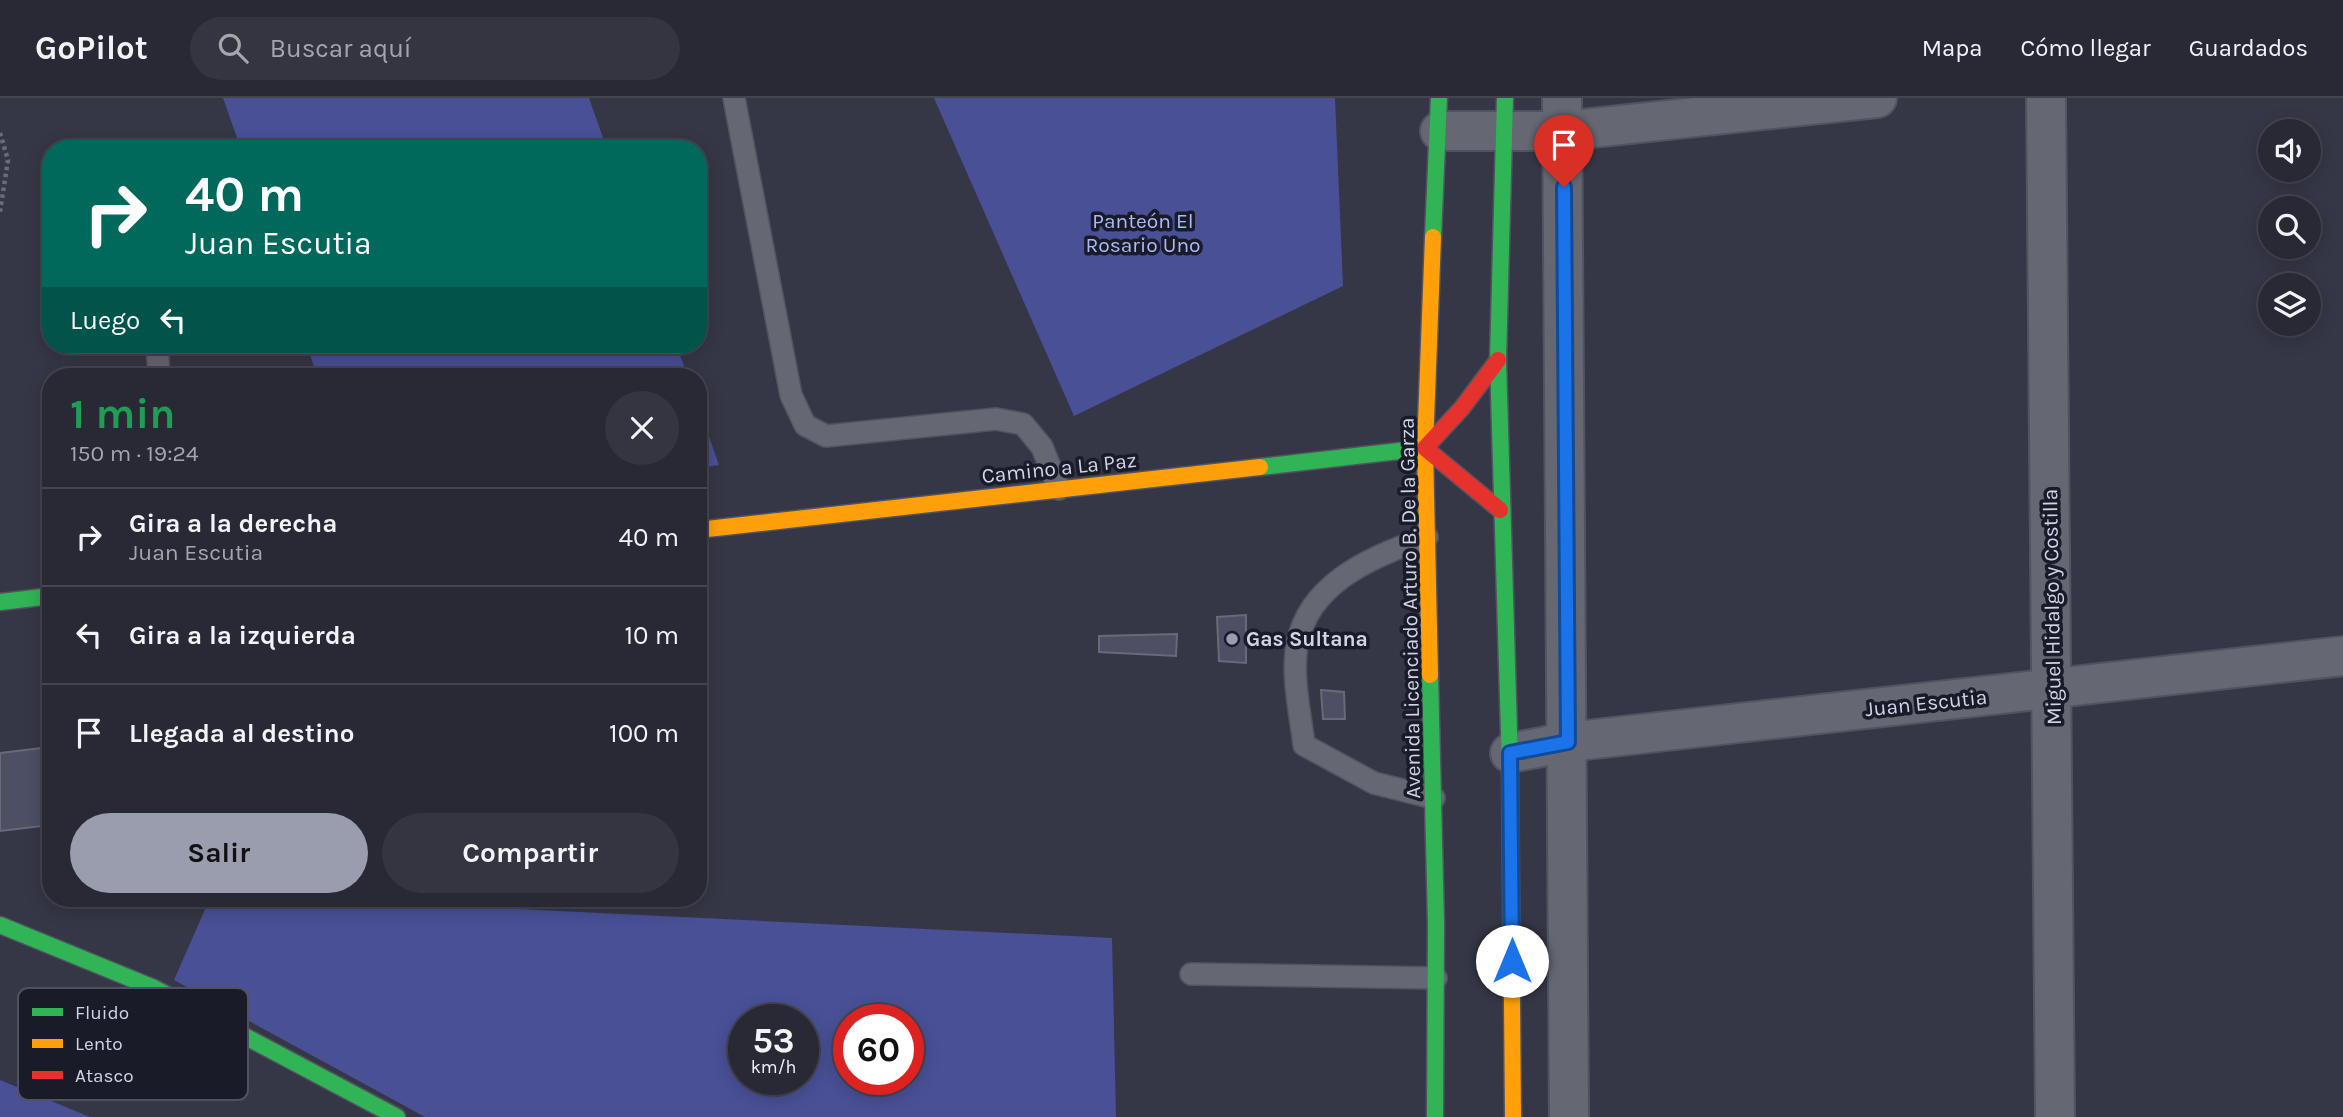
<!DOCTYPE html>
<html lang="es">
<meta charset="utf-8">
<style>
body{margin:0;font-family:Karla,sans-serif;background:#343540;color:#f1f3f6;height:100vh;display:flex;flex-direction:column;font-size:26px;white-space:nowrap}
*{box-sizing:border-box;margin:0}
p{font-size:23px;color:#a5a6ac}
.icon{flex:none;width:38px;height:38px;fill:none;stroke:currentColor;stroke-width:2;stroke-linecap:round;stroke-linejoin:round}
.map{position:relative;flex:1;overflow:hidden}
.side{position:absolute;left:42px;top:270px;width:665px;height:539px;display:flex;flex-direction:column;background:#282934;border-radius:28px;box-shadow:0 4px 18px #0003,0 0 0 2px #44454f}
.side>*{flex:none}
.banner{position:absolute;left:42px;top:42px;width:665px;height:214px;border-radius:28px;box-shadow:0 4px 18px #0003,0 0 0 2px #44454f;background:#00695c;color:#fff;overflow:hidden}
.fabs{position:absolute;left:2258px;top:21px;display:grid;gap:14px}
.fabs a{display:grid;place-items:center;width:63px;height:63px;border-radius:50%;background:#282934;box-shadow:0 4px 18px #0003,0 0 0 2px #44454f;font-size:35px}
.speed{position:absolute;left:728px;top:906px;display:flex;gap:14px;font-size:35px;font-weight:700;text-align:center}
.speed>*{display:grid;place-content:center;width:91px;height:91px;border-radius:50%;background:#282934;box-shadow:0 4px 18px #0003,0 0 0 2px #44454f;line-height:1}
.speed small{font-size:18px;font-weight:400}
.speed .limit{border:10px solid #d22;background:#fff;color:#111}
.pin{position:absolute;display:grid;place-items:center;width:60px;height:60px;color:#fff;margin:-72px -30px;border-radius:50% 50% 50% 0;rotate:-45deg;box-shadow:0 0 7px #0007}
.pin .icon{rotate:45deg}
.me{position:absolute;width:77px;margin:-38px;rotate:0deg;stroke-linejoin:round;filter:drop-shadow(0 0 5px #0008)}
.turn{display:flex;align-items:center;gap:24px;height:147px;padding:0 28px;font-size:32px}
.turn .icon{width:91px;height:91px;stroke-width:2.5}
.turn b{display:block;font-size:49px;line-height:60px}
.then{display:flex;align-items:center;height:66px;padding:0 28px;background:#0003;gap:14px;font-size:26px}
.round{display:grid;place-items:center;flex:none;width:74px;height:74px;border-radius:37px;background:#343540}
.overview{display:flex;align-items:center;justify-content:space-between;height:119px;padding:0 28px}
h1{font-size:42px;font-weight:700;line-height:52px;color:#1e9e55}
.button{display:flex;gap:14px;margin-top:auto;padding:14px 28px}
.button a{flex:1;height:80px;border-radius:42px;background:#9a9dae;color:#111;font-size:28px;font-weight:700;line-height:80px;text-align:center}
.button a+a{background:#343540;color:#f1f3f6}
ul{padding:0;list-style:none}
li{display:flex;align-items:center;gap:21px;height:98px;padding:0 28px;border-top:2px solid #44454f}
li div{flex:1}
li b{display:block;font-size:26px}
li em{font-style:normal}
header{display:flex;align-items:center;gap:42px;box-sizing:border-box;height:98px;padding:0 35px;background:#282934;border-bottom:2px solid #44454f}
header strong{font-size:33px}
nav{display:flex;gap:38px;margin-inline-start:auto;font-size:24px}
.search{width:490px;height:63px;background:#343540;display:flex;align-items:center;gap:18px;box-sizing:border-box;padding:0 24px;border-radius:38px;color:#a5a6ac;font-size:26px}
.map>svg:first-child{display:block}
.green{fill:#495096;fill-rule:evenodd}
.building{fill:#4d4f65;stroke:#686a77;stroke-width:2}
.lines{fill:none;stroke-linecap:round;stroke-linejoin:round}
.lane-casing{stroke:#515361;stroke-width:24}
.street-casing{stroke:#515361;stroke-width:42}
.fast-casing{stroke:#515361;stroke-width:19}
.slow-casing{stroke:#515361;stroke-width:19}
.jam-casing{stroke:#515361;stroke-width:19}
.path{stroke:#6a6c76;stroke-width:4.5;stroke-dasharray:3.5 3.5;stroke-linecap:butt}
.lane{stroke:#656772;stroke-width:21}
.street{stroke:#656772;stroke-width:38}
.fast{stroke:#30b455;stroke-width:16}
.slow{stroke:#ff9f0a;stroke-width:16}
.jam{stroke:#e5322d;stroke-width:16}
.route-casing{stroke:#114b97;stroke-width:18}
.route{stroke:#1a73e8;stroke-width:12}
.poi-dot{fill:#9a9dae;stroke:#191b28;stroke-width:2.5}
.labels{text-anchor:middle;stroke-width:7;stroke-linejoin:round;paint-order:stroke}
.park-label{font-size:21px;fill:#adb9fc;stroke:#191b28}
.street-label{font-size:21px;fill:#d0d4e6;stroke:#191b28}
.poi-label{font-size:21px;font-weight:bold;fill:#d0d4e6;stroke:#191b28;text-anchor:start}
.key{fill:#191b28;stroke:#505261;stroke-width:2}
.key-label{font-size:19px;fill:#d0d4e6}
</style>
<header>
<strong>GoPilot</strong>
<div class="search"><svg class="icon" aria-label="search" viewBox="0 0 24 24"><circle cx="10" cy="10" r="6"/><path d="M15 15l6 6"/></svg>Buscar aquí</div>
<nav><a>Mapa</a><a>Cómo llegar</a><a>Guardados</a></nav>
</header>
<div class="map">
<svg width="2343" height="1019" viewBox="0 0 2343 1019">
<rect width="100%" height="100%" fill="#353746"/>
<!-- green -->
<g class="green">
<polygon points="223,0 589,0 607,51 241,51"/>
<polygon points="934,0 1335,0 1343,188 1074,318"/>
<polygon points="307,247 676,247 688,278 317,278"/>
<polygon points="698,308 719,367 698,370"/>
<path d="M210,800H292L1112,840L1116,1019H425L174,882ZM744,922H803V982H744ZM849,922H908V982H849Z"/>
<polygon points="0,982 90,1019 0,1019"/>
</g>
<!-- building -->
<g class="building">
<polygon points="1246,517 1246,565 1219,563 1217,519"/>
<polygon points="1177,536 1176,558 1099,554 1099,538"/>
<polygon points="1321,592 1344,594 1345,621 1323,621"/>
<polygon points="41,650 51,727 0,733 0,655"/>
</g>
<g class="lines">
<defs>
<g id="lane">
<polyline points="734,0 791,297 805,327 826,338 996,321 1023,326 1042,349 1059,391"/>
<polyline points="157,247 159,278"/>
<path d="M1427,439C1378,457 1317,480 1300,535C1289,569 1300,612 1304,647L1374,685L1434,700"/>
<polyline points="1191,876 1436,880"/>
</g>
<g id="street">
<polyline points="1562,0 1569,1019"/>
<polyline points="2046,0 2055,1019"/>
<polyline points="1440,33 1563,33 1877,0"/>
<polyline points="1510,655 1568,644 2343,558"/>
</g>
<g id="fast">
<polyline points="1505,0 1498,262 1510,668"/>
<polyline points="1433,139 1439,0"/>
<polyline points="1260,369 1425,350"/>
<polyline points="0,504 51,498"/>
<polyline points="1430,577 1436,826 1435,1019"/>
<polyline points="0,827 154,890 397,1019"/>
</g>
<g id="slow">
<polyline points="698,432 1260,369"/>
<polyline points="1430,577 1425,350 1433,139"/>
<polyline points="1510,668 1513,1019"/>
</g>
<polyline id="jam" points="1498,262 1462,310 1425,350 1500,412"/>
</defs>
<!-- lane casing -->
<use href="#lane" class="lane-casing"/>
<!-- street casing -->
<use href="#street" class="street-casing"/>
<!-- fast casing -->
<use href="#fast" class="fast-casing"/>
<!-- slow casing -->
<use href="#slow" class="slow-casing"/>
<!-- jam casing -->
<use href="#jam" class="jam-casing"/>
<!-- path -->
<polyline class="path" points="0,35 8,62 0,114"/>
<!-- lane -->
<use href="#lane" class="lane"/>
<!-- street -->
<use href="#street" class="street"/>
<!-- fast -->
<use href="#fast" class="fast"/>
<!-- slow -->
<use href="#slow" class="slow"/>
<!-- jam -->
<use href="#jam" class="jam"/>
</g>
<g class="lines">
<defs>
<polyline id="route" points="1512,863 1510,655 1568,644 1564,89"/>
</defs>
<!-- route casing -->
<use href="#route" class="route-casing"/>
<!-- route -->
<use href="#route" class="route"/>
</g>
<!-- markers -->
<circle class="poi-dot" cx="1232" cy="541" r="7"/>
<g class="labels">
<!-- park labels -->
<g class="park-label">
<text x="1143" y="130">Panteón El<tspan x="1143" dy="24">Rosario Uno</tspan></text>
</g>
<!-- street labels -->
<g class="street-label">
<text transform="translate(1059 370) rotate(-6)" y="7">Camino a La Paz</text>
<text transform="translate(2052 509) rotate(-91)" y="7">Miguel Hidalgo y Costilla</text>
<text transform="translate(1410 510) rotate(-91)" y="7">Avenida Licenciado Arturo B. De la Garza</text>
<text transform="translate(1926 605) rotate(-6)" y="7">Juan Escutia</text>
</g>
<!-- poi labels -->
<g class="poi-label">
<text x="1246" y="548">Gas Sultana</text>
</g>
</g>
<!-- legend -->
<rect x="18" y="890" width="230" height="112" rx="10" class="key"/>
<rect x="32" y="910" width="31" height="8" fill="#30b455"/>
<rect x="32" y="941" width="31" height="9" fill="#ff9f0a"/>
<rect x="32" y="973" width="31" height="8" fill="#e5322d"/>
<g class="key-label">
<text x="75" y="921">Fluido</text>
<text x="75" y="952">Lento</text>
<text x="75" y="984">Atasco</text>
</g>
</svg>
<div class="fabs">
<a><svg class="icon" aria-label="sound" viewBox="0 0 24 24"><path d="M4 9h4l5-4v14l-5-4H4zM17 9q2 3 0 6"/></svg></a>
<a><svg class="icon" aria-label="search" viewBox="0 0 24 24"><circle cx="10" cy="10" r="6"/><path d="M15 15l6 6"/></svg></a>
<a><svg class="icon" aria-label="layers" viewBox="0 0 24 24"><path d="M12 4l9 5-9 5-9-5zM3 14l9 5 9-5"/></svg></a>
</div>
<div class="speed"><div>53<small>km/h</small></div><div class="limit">60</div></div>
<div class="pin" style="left:1564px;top:89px;background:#d93025"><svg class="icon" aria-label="arrive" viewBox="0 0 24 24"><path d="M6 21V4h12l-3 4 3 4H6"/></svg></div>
<svg class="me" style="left:1512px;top:863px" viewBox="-20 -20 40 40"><circle r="19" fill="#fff"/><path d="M0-13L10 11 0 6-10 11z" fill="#1a73e8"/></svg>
<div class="banner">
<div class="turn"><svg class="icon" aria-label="right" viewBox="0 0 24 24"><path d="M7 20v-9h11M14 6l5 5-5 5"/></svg><div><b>40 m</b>Juan Escutia</div></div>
<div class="then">Luego<svg class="icon" aria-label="left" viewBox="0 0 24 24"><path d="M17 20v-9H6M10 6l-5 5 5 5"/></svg></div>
</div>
<section class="side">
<div class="overview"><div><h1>1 min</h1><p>150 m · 19:24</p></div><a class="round"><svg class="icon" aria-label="close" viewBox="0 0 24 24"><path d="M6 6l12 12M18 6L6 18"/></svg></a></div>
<ul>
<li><svg class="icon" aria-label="right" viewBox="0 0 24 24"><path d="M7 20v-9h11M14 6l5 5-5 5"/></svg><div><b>Gira a la derecha</b><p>Juan Escutia</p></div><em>40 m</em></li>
<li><svg class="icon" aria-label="left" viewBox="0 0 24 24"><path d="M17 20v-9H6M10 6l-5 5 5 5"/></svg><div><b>Gira a la izquierda</b></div><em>10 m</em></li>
<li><svg class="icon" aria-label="arrive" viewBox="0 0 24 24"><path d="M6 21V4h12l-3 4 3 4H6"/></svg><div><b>Llegada al destino</b></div><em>100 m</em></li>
</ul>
<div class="button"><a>Salir</a><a>Compartir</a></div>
</section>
</div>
